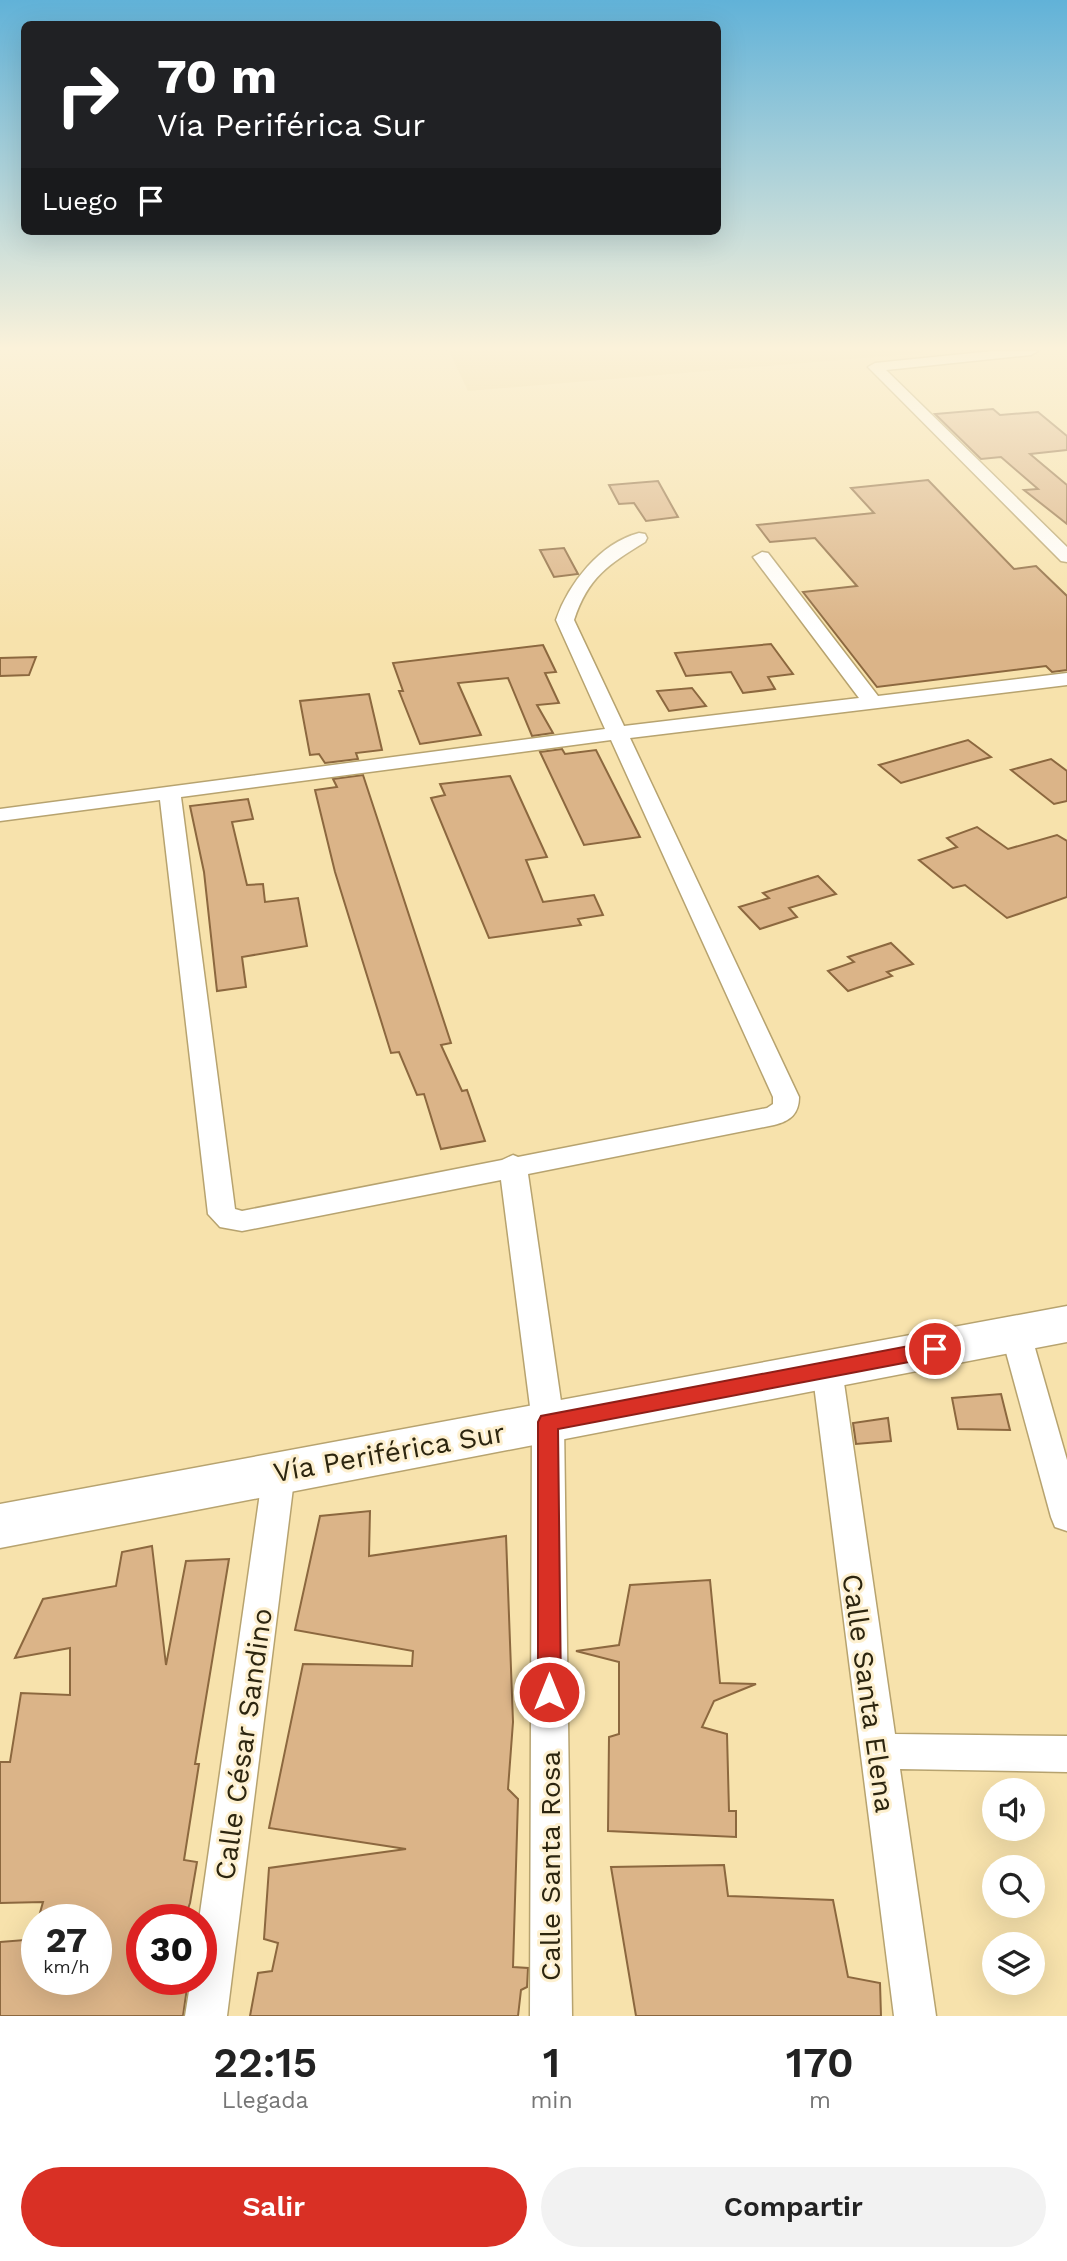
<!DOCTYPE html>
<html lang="es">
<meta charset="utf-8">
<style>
body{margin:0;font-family:"Work Sans",sans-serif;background:#f2f2f2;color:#222;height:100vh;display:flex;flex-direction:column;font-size:26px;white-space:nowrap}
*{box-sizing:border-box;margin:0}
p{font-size:23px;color:#767676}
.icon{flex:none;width:38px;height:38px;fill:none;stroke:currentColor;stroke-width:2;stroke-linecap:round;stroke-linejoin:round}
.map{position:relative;height:2016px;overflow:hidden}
.panel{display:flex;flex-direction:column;background:#fff;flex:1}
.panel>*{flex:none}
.hud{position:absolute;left:21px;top:21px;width:700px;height:214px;border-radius:10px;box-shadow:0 7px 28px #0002;background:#202124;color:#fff;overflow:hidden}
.controls{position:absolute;left:982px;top:1778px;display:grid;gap:14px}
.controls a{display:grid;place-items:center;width:63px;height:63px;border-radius:50%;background:#fff;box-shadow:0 7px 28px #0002;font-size:35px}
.speed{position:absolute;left:21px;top:1904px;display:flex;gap:14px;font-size:35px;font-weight:700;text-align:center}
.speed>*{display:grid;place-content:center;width:91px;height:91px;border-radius:50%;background:#fff;box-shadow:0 7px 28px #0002;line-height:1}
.speed small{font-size:18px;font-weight:400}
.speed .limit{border:10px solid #d22;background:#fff;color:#111}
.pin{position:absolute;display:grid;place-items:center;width:60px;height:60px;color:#fff;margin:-30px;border:4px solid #fff;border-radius:50%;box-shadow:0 2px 7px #0007}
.me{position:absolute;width:77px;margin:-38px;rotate:0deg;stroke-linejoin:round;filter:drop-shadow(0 0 5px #0008)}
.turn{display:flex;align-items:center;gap:24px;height:147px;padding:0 21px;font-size:32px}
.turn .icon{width:91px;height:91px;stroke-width:2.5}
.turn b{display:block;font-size:49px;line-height:60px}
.then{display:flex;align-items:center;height:66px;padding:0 21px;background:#0003;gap:14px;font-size:26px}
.eta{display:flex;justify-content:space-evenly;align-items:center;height:119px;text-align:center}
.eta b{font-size:42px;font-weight:600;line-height:49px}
.cta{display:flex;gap:14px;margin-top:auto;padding:14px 21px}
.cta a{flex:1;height:80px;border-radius:42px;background:#d93025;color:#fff;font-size:28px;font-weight:600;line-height:80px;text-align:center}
.cta a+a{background:#f2f2f2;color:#222}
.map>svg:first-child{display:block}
.built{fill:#eed698}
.building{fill:#dbb488;stroke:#8c683f;stroke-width:2}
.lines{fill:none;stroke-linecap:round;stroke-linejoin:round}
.street-casing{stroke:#b7a36f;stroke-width:3}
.highway-casing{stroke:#b7a36f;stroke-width:3}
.street{fill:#fff;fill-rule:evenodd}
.highway{fill:#fff;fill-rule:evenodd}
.route{fill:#d93025;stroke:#8d1f18;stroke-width:2}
.labels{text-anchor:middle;stroke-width:6;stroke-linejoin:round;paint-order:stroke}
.near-street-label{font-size:28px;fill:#2c250f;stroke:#fdf0d0}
</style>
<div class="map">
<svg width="1067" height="2016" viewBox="0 0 1067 2016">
<rect width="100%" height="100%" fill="#f7e2ac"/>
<!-- built -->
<polygon class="built" points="449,351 920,351 923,353 468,391"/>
<!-- building -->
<g class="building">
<polygon points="993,409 1000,415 1038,412 1067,436 1067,450 1030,454 1067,485 1067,524 1024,490 1038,489 1001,457 981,459 935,414"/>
<polygon points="928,480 1014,569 1036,566 1067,596 1067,670 1052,672 1046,666 877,687 803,592 857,586 815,538 770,542 757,525 874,513 851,488"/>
<polygon points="658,481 678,517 646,521 634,503 619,504 609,485"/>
<polygon points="564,548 578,574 554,577 540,550"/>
<polygon points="771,644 793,674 768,677 775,689 743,693 731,672 686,676 675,653"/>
<polygon points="543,645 556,672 545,673 559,703 537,705 553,733 532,736 508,678 458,683 481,735 420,744 399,691 403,691 393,663"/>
<polygon points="36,657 29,675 0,676 0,658"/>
<polygon points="692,688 706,706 669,711 657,691"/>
<polygon points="369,694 382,750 356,753 358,759 325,763 319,754 310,755 300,701"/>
<polygon points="968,740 991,757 901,783 879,765"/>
<polygon points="562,749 565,754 596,750 640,837 584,845 540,752"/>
<polygon points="1051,759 1067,771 1067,801 1054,804 1011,770"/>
<polygon points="363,775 451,1043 441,1045 462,1091 467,1090 485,1141 441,1149 424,1094 417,1095 399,1052 391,1053 335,872 315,790 337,787 333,779"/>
<polygon points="510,776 547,857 526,860 543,902 594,895 603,915 578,919 581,925 489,938 431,798 445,795 440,784"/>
<polygon points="248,799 253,819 232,822 247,885 263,884 265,902 298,898 307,946 242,957 246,987 217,991 204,872 190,806"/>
<polygon points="977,827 1008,849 1057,835 1067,841 1067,897 1007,918 965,885 953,888 919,860 957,847 947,838"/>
<polygon points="818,876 836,894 789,908 797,917 760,929 739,907 769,898 763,893"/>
<polygon points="891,943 913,964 887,972 892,976 848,991 828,971 854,962 848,957"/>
<polygon points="1001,1394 1010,1430 958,1429 952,1398"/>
<polygon points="888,1418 891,1441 856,1444 853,1423"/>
<polygon points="370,1511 369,1556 506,1536 513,1722 508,1789 518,1799 513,1967 528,1968 527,1987 521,1990 518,2016 250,2016 258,1973 272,1971 278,1943 264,1939 269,1868 406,1849 269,1828 303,1664 412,1666 413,1651 295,1630 320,1516"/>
<polygon points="152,1546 166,1665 186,1561 229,1559 195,1764 199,1764 184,1860 197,1862 190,1903 184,1920 142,1920 142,1979 188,1981 183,2016 0,2016 0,1942 37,1939 37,1979 96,1979 96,1920 38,1920 43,1902 0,1903 0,1762 10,1762 21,1693 70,1695 70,1648 15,1658 43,1599 116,1586 122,1552"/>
<polygon points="710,1580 720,1683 756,1684 714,1701 702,1727 727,1734 729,1811 736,1811 736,1837 608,1831 609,1737 619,1734 619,1662 576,1651 619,1645 630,1585"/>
<polygon points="724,1865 728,1896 833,1900 848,1977 880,1983 881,2016 636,2016 611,1867"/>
</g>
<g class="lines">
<defs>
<g id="street">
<polygon points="993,351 1038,351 1031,355 886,370 1067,547 1067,562 1061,561 868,367 875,363"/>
<path d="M639,533L645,534L647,538L645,542C609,564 588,577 574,620L624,726L859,698L753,557L762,552L768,553L878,696L1067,673V685L630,738L799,1097C799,1114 790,1121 774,1125L528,1174L564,1422L572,2016H530L532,1422L501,1180L242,1231L220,1227L208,1214L160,800L0,821V809L605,729L556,620C568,584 600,543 639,533ZM611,740L773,1097V1104L767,1108L518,1157L513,1155L502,1160L242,1211L235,1209L181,797Z"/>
<polygon points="1016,1322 1027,1326 1031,1334 1067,1460 1067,1531 1055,1527 1051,1517 1001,1334 1005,1326"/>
<polygon points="827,1357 838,1360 842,1369 895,1734 1067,1736 1067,1772 900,1769 936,2016 894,2016 812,1369 816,1360"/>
<polygon points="279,1458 290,1462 295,1472 227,2016 185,2016 191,1979 201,1979 199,1920 263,1472 268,1462"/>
</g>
<polygon id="highway" points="1067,1306 1067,1342 0,1548 0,1504"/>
</defs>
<!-- street casing -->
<use href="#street" class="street-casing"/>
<!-- highway casing -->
<use href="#highway" class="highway-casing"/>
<!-- street -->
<use href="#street" class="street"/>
<!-- highway -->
<use href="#highway" class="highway"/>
</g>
<!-- sky -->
<linearGradient id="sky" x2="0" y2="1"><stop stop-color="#61b2d8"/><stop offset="0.55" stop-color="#fbf2da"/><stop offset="1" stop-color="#fbf2da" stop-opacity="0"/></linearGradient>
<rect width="1067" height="633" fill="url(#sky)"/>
<!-- route -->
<polygon class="route" points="935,1341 942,1343 945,1349 942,1354 935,1357 558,1429 561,1692 558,1700 549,1703 541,1700 538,1692 538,1422 541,1416"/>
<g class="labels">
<!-- near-street labels -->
<g class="near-street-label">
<text transform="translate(389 1452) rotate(-10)" y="10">Vía Periférica Sur</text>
<text transform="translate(869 1693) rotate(82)" y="10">Calle Santa Elena</text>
<text transform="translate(243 1744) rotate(-82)" y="10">Calle César Sandino</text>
<text transform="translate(550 1866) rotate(-90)" y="10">Calle Santa Rosa</text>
</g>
</g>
</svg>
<div class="controls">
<a><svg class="icon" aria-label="sound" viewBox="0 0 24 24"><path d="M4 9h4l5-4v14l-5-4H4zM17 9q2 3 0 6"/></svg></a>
<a><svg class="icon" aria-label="search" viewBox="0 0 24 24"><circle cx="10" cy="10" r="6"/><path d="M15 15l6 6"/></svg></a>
<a><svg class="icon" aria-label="layers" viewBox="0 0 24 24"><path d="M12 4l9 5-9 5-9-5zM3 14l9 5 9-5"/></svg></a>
</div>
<div class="speed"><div>27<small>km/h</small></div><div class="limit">30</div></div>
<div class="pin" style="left:935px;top:1349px;background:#d93025"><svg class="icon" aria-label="arrive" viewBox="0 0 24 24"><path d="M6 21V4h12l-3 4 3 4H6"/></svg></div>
<svg class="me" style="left:549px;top:1692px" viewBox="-20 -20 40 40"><circle r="17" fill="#d93025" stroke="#fff" stroke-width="3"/><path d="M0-11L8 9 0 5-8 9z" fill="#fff"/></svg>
<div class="hud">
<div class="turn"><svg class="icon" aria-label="right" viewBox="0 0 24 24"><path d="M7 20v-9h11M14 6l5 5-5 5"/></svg><div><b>70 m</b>Vía Periférica Sur</div></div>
<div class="then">Luego<svg class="icon" aria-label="arrive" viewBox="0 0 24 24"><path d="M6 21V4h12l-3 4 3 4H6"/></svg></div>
</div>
</div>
<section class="panel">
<div class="eta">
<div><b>22:15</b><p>Llegada</p></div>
<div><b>1</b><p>min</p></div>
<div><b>170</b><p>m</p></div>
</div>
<div class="cta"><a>Salir</a><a>Compartir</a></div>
</section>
